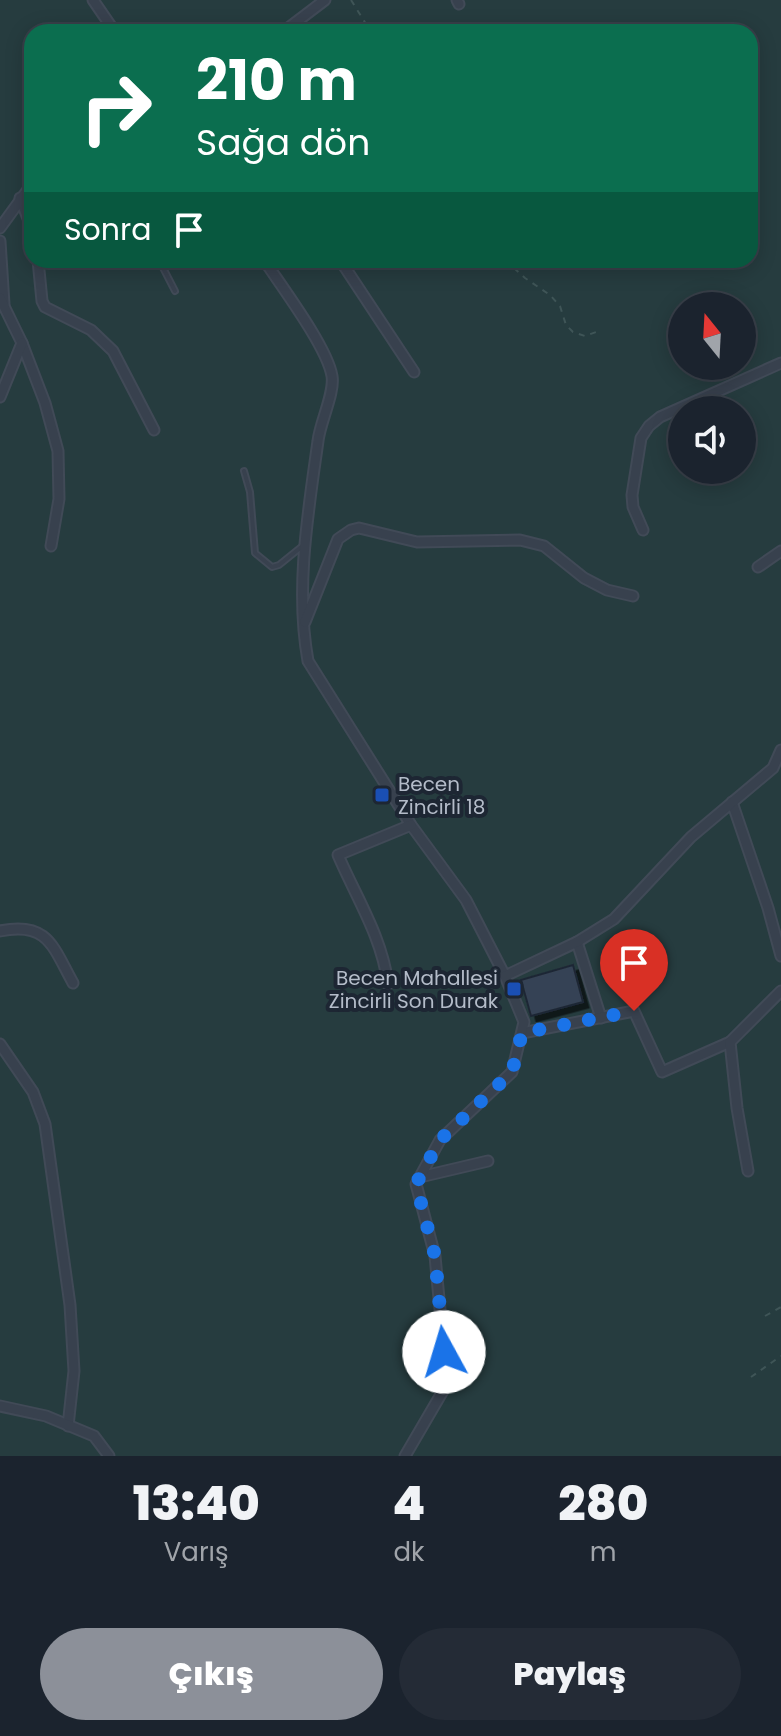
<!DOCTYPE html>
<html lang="tr">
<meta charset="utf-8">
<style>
body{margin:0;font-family:Poppins,sans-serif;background:#242b36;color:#f1f3f6;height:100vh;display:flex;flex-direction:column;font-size:30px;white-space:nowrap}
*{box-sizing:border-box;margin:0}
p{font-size:26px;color:#a0a4aa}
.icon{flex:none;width:44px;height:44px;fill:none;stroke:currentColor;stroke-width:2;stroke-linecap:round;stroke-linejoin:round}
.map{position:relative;height:1456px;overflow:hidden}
.sheet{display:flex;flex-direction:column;background:#1b232e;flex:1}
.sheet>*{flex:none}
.guide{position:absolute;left:24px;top:24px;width:734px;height:244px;border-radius:24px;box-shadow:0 4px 20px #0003,0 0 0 2px #39404a;background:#0b6e4f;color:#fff;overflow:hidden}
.needle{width:52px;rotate:342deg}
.tools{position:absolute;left:668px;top:292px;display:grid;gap:16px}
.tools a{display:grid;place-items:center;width:88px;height:88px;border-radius:50%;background:#1b232e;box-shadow:0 4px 20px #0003,0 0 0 2px #39404a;font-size:40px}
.pin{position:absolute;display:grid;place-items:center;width:68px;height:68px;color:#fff;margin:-82px -34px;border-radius:50% 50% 50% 0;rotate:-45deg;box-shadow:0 0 8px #0007}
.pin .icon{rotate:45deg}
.me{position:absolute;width:88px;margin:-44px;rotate:354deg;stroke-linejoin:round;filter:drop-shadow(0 0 6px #0008)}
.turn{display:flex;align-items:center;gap:28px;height:168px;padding:0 40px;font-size:36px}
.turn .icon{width:104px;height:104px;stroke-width:2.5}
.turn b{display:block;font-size:56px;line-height:68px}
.then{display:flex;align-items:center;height:76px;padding:0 40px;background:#0003;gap:16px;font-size:30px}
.eta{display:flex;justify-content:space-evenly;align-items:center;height:136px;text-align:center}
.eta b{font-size:48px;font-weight:800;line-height:56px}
.cta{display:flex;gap:16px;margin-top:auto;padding:16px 40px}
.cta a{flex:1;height:92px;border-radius:48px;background:#8c9099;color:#fff;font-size:32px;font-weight:800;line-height:92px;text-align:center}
.cta a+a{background:#242b36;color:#f1f3f6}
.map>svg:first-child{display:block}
.green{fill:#263c3f;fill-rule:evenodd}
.building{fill:#364354;stroke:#1f2835;stroke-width:2;filter:url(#shadow)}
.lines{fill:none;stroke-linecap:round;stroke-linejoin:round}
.lane-casing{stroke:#414a57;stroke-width:8}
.street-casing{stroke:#414a57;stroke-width:13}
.path{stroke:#3f5557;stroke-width:2;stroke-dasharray:6 6;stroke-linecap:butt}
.lane{stroke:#38414e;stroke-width:4}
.street{stroke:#38414e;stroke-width:9}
.route{stroke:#1a73e8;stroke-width:14;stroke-dasharray:0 25.2}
.transit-dot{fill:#1a4fb4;stroke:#1d2633;stroke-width:3}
.labels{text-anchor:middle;stroke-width:8;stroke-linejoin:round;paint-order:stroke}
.poi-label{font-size:20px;fill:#b4bcc9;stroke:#1d2633;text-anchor:start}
</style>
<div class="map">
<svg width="781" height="1456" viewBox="0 0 781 1456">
<defs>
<filter id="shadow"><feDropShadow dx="5.5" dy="5.5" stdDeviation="0" flood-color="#0009"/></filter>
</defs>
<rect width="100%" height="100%" fill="#242f3e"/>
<!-- green -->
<path class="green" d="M0,0H781V1456H0ZM32,32H750V260H32ZM682,306H742V366H682ZM682,410H742V470H682Z"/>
<!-- building -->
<polygon class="building" points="573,965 583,1002 531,1016 521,980"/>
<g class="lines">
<defs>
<g id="lane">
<polyline points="159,260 175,291"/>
<polyline points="244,471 250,492 255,553 272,567 279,565 305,544"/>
</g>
<g id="street">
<polyline points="93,0 115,32"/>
<polyline points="457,0 459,4"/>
<polyline points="283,32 325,0"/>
<polyline points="20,198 32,229"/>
<polyline points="0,228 32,184"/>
<polyline points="0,241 4,304"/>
<polyline points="38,260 42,301 45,307 91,330 113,351 154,430"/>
<path d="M264,260C282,287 327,347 332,376C335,393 320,422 318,441C308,513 295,589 308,661L411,825L466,900L505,976"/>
<polyline points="340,260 414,372"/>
<polyline points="0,298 22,343 45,403 58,451 59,499 51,546"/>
<polyline points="0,397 22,343"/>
<polyline points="643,530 633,507 632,495 641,438 649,426 660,417 781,363"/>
<polyline points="758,567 781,551"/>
<polyline points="305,622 338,539 351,530 359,528 417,542 520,540 544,546 584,578 607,590 633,596"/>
<polyline points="732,802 768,908 781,956"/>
<path d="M0,931C48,921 53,947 73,983"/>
<polyline points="577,942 601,1018"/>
<path d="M388,984C382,937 357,899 338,855L411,825"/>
<polyline points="522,1033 634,1011 662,1072 730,1042"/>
<polyline points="0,1044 33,1092 45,1124 70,1305 74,1371 68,1426"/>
<polyline points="748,1171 737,1108 730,1042 781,991"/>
<polyline points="420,1177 488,1161"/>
<polyline points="0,1406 46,1416 94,1436 109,1456"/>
<polyline points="405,1456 447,1384 435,1256 416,1184 440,1140 512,1072 524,1022 505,976 577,942 614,919 691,837 773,768 781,750"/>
</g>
</defs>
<!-- lane casing -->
<use href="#lane" class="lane-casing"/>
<!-- street casing -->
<use href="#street" class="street-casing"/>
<!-- path -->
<g class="path">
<polyline points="351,0 371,32"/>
<polyline points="505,260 525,278 550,295 560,306 566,325 573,332 585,336 599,331"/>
<polyline points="765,1316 781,1307"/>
<polyline points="751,1377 781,1356"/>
</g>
<!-- lane -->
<use href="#lane" class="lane"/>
<!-- street -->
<use href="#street" class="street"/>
</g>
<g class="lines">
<!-- route -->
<polyline class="route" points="444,1352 435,1256 416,1184 440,1140 512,1072 522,1033 634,1011"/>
</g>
<!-- markers -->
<g class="transit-dot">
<rect x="374" y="787" width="16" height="16" rx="4"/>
<rect x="506" y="981" width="16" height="16" rx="4"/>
</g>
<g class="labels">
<!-- poi labels -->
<g class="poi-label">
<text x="398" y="791">Becen<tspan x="398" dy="23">Zincirli 18</tspan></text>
<text x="498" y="985" text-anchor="end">Becen Mahallesi<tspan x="498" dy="23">Zincirli Son Durak</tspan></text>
</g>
</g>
</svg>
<div class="tools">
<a><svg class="needle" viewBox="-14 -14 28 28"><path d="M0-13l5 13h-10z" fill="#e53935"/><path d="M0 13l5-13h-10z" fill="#a0a4aa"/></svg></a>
<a><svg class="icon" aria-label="sound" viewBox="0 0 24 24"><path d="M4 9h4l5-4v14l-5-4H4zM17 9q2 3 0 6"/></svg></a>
</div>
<div class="pin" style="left:634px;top:1011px;background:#d93025"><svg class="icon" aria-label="arrive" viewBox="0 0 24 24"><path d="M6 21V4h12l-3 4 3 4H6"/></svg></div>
<svg class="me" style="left:444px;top:1352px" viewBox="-20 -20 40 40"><circle r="19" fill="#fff"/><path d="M0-13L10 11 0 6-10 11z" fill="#1a73e8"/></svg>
<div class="guide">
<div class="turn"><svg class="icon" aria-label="right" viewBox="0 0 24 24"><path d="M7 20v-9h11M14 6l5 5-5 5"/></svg><div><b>210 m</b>Sağa dön</div></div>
<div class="then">Sonra<svg class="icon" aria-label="arrive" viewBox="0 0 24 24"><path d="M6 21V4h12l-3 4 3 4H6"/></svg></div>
</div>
</div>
<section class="sheet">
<div class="eta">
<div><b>13:40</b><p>Varış</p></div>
<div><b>4</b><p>dk</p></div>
<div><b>280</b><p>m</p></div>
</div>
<div class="cta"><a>Çıkış</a><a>Paylaş</a></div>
</section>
